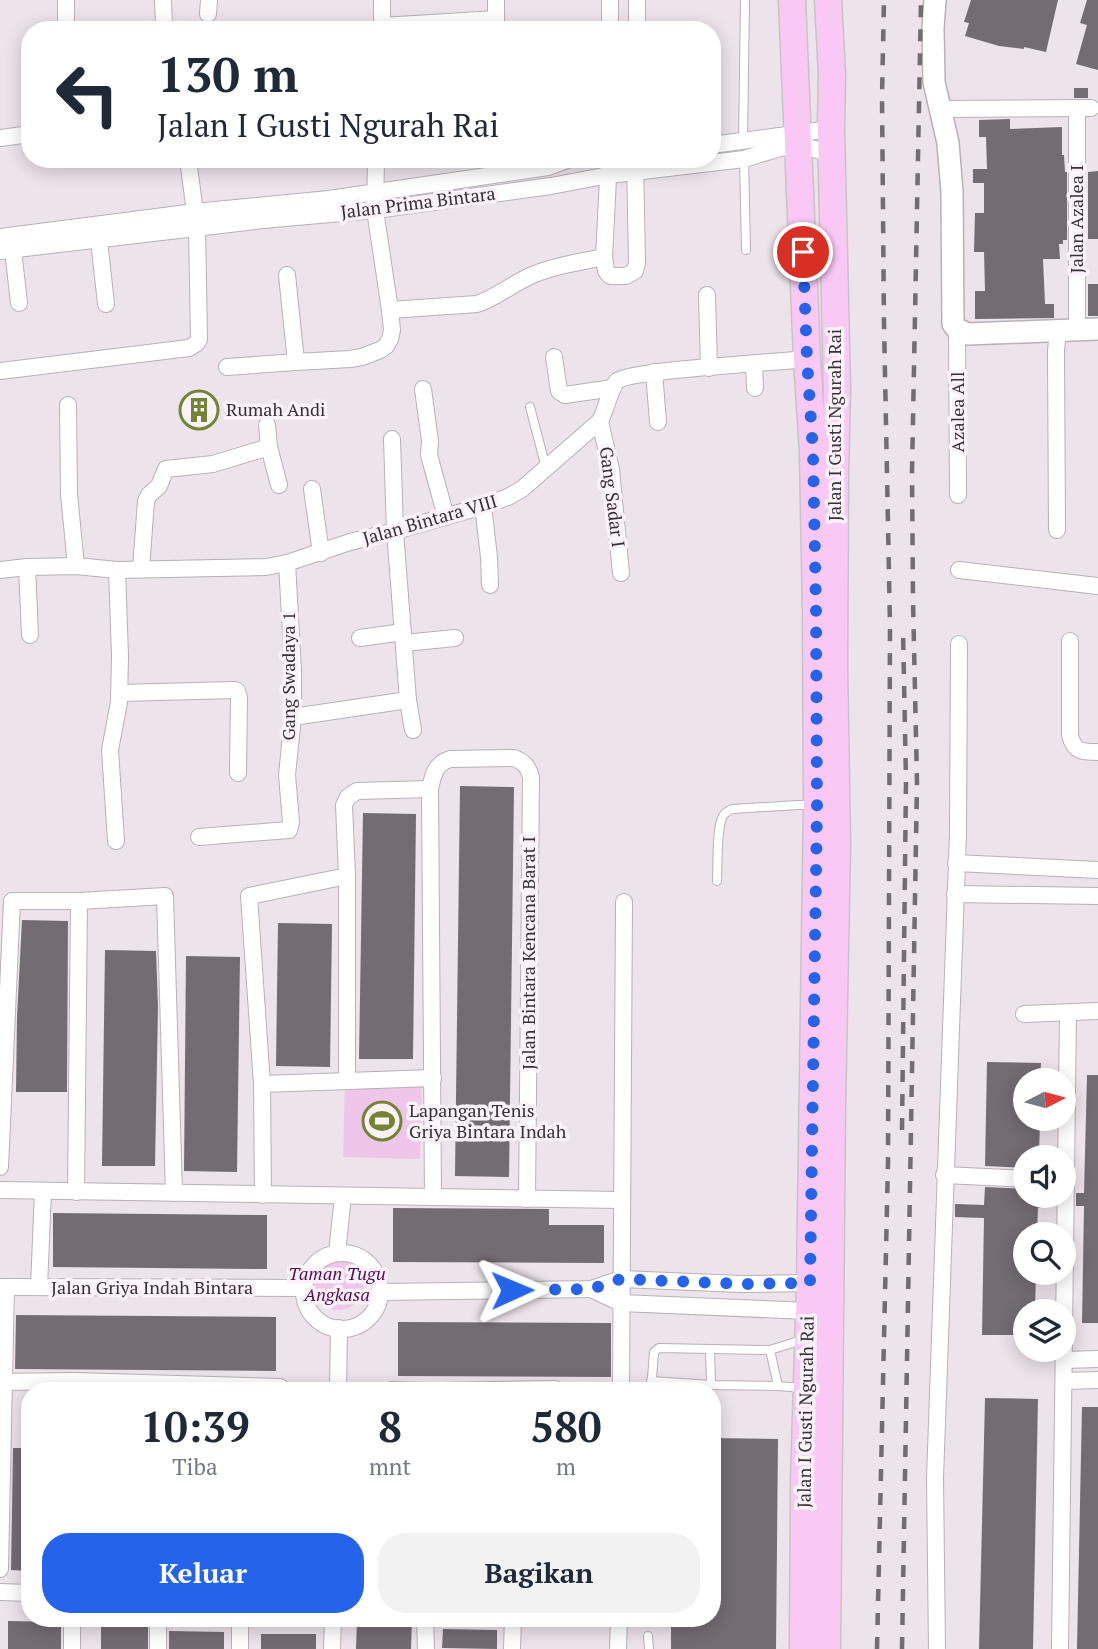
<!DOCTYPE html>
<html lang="id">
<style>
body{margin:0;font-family:"PT Serif",serif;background:#f2f2f3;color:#1f2937;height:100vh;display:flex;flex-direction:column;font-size:26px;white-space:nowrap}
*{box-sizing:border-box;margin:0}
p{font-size:23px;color:#747a83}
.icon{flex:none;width:38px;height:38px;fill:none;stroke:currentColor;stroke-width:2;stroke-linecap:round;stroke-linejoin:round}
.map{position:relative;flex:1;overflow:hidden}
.side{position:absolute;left:21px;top:1382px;width:700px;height:245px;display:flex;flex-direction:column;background:#fff;border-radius:28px;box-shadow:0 4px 18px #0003}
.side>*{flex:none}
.top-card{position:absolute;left:21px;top:21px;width:700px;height:147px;border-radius:28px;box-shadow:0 4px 18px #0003;background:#fff;color:#1f2937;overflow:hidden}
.needle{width:46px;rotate:84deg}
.buttons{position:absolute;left:1013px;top:1068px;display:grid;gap:14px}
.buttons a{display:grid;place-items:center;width:63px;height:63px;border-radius:50%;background:#fff;box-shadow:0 4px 18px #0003;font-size:35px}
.pin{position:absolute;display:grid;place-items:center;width:60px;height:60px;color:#fff;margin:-30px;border:4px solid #fff;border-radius:50%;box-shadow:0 2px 7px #0007}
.me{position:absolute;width:77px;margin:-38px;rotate:89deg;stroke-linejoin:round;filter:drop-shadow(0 0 5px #0008)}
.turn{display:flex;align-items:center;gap:24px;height:147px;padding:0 21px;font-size:32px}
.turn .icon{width:91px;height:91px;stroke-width:2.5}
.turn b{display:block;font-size:49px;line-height:60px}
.eta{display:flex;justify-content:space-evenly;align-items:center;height:119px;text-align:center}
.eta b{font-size:42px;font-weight:800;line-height:49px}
.action{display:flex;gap:14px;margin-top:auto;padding:14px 21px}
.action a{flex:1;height:80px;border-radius:28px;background:#2563eb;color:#fff;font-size:28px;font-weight:800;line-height:80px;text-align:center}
.action a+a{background:#f2f2f3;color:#1f2937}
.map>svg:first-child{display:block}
.green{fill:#efc6ea}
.building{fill:#746c73}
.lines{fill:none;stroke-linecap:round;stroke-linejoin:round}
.service-casing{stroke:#b9b0b8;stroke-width:10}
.minor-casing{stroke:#b9b0b8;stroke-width:18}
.tertiary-casing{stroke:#b9b0b8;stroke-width:24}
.primary-casing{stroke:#c6c5c6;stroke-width:29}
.service{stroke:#fff;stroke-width:8}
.minor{stroke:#fff;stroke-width:16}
.tertiary{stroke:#fff;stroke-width:21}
.primary{stroke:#fac8f5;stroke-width:26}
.rail{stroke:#736d71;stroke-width:4.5;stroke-dasharray:12 12;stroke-linecap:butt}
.route{stroke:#2563eb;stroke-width:12;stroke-dasharray:0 21.6}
.labels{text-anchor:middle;stroke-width:7;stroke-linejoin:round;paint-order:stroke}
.street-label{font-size:18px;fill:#353134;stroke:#faf1f9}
.poi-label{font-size:18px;fill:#353134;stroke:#faf1f9;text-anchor:start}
.park-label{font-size:18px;font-style:italic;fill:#570954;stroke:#faf1f9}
</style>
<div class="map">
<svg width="1098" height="1649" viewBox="0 0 1098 1649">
<rect width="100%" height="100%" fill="#ede3eb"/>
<!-- green -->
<g class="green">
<polygon points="345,1082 422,1085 420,1159 343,1157"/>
<circle cx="338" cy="1284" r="26"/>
</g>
<!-- building -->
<g class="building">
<polygon points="971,0 1058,0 1046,52 1024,47 1024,49 999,46 965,36 969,23 964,22"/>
<polygon points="1087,0 1098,0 1098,70 1076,64 1087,25 1080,23"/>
<rect x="1074" y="88" width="14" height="10"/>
<polygon points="1010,119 1010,129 1062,127 1062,155 1064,155 1065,172 1067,172 1067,240 1063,240 1063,244 1059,244 1060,259 1043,259 1045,304 1054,304 1054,318 975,319 975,291 985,291 984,252 974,252 975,213 984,213 984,183 973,183 973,169 987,169 986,137 979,137 979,120"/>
<polygon points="1098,171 1098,239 1088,239 1088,172"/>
<rect x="1088" y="284" width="10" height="32"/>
<polygon points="191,394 209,395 207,427 188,425"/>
<polygon points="460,786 514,787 509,1177 455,1176"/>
<polygon points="363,813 416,814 413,1059 359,1059"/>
<polygon points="22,920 68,921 67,1092 16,1092 17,1017"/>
<polygon points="278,923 332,924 330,1067 276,1066"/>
<polygon points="105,950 156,951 158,1006 155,1166 102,1166"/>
<polygon points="186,956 240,957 237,1172 184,1171"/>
<polygon points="987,1062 1041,1063 1040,1080 1026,1080 1026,1118 1040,1118 1039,1157 1026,1157 1026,1168 985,1166"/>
<polygon points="1087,1075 1098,1075 1098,1323 1082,1323 1084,1206 1076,1206 1076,1193 1084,1193"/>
<polygon points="985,1187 1026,1189 1026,1195 1055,1195 1055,1203 1038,1208 1037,1234 1026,1234 1026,1272 1036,1272 1035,1311 1026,1311 1026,1335 982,1335 984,1218 955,1217 955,1204 984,1205"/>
<polygon points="393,1208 549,1209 549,1225 604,1225 604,1263 393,1262"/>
<polygon points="53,1213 267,1215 267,1269 53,1267"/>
<polygon points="16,1315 276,1317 276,1371 15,1369"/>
<polygon points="398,1322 611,1323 611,1377 398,1376"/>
<polygon points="985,1398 1038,1399 1033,1649 979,1649"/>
<polygon points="1082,1407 1098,1407 1098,1649 1077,1649"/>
<polygon points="712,1438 778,1439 776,1649 671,1649 671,1619 712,1619"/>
<polygon points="13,1448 30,1448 30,1571 11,1570"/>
<polygon points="357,1619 412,1619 411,1649 356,1649"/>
<polygon points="8,1621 61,1622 61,1649 8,1649"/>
<polygon points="101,1625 148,1626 148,1649 101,1649"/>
<polygon points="443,1629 497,1630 497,1649 442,1648"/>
<polygon points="169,1631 224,1632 224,1649 169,1649"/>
<rect x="261" y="1634" width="55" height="15"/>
</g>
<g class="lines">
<defs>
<g id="service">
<polyline points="743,142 745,0"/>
<polyline points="744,158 746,250"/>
<polyline points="530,407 546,468"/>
<path d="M717,881C718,866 716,828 723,816C726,811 727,812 732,809L798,805H812"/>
<polyline points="710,1350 711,1385"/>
<polyline points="770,1350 778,1386"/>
<polyline points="651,1381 711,1385 778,1386 802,1388"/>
<polyline points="651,1391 654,1352 659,1348 770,1350 802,1340"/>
<polyline points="648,1636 649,1649"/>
</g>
<g id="minor">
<polyline points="66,0 66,30"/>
<polyline points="163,0 164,25"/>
<polyline points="382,0 382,30"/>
<polyline points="208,14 209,0"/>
<polyline points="382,26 496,19"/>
<polyline points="496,29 496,0"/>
<polyline points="610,30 610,0"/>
<polyline points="637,30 637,0"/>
<polyline points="939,109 1091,108"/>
<polyline points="0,138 30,134"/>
<polyline points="712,145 831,129"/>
<polyline points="609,159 604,257 606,271 610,276 626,276 635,271 637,263 635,159"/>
<polyline points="0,237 195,212 329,199 548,167 570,159"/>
<polyline points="99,240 106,304"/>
<polyline points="13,250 19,303"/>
<polyline points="0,251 263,220 375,210 551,186 609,175 744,159 780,148 799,145 832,154"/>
<polyline points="287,275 296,362 350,359 362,357 380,350 386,346 390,339 392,330 390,310 375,210 376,159"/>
<polyline points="707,295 709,368"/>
<path d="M390,310L477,304C498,297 514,282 535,274C556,265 581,262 604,257"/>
<polyline points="957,329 958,495"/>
<polyline points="1077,331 1077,108"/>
<polyline points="554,357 559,391 565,395 613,388"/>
<polyline points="754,364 755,388"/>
<polyline points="227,367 296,362"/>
<polyline points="0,371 189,348 197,343 199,339 197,228 188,159"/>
<polyline points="654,372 658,422"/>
<polyline points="423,389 430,441 429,455 446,517"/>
<polyline points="68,405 69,494 76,566"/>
<polyline points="600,421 611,470 621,573"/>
<polyline points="267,425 269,447 279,485"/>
<polyline points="392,439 395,531 408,700 413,730"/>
<polyline points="312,489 321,553"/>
<polyline points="483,506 489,557 490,585"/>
<polyline points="1057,530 1056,351 1058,331"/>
<polyline points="27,567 30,635"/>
<polyline points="141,569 146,501 149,495 159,486 166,469 213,464 269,447"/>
<path d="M0,570L27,567L76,566L117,570L218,568L266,567L287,563L350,542L395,531L483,506L508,497L522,489L600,421C605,412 611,387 617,381C629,370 780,362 807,359"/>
<polyline points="959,570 1098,586"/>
<polyline points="360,638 403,632"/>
<path d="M1070,641V735C1074,752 1082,752 1098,752"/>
<polyline points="404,643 455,638"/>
<polyline points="119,693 235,690 237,691 239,698 238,773"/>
<polyline points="293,717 408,700"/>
<polyline points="199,837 289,830 291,822 287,775 293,717 293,671 287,563"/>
<polyline points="116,841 110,750 119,702 120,656 117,570"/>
<polyline points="956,863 1098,870"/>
<polyline points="955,894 1098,896"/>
<polyline points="1024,1014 1098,1011"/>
<polyline points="347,1081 347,876 344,805 348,797 357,791 430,789"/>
<polyline points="262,1084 433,1078"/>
<polyline points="0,1167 12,901 79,901 165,896 174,1193"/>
<polyline points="944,1175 1026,1179"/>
<polyline points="0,1190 621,1200"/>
<polyline points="76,1192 79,901"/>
<polyline points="263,1195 262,1084 249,896 347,876"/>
<path d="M433,1197L430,789C433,775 435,764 450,759L514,758C524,762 528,766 531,777L527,1199"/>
<polyline points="337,1253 343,1196"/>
<circle cx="342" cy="1291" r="38"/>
<polyline points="0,1287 304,1288"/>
<polyline points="39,1287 43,1191"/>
<polyline points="591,1289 621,1303 808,1311"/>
<polyline points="380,1292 591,1289 621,1279 742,1284 810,1283"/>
<polyline points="1064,1360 1098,1359"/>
<polyline points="1064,1381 1098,1380"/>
<polyline points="0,1382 73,1381 280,1387"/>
<polyline points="392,1390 422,1391"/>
<polyline points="338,1391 339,1328"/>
<polyline points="443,1391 555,1389"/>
<polyline points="621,1391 624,902"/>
<polyline points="0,1569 6,1287"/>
<polyline points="0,1592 30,1593"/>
<polyline points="158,1619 158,1649"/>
<polyline points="240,1619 240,1649"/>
<polyline points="425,1619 426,1649"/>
<polyline points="72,1649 72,1619"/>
<polyline points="332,1649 333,1619"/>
<polyline points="512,1649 513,1619"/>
<polyline points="618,1649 619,1619"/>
<polyline points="937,1649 935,1478 958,833 959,644"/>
<polyline points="1060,1649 1068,1013"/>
</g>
<polyline id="tertiary" points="935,0 933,28 934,82 948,143 952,192 953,324 957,329 968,334 1098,329"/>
<g id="primary">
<polyline points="792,0 807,359 813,452 816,610 817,806 810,1283 804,1483 803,1649"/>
<polyline points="827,1649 832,1104 837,844 834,666 835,475 837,388 831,129 832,74 828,0"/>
</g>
</defs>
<!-- service casing -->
<use href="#service" class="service-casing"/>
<!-- minor casing -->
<use href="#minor" class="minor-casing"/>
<!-- tertiary casing -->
<use href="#tertiary" class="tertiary-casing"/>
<!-- primary casing -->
<use href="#primary" class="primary-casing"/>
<!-- service -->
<use href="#service" class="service"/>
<!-- minor -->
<use href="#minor" class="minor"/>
<!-- tertiary -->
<use href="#tertiary" class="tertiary"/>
<!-- primary -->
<use href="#primary" class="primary"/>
<!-- rail -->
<g class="rail">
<polyline points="902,1130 906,781 903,630"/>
<polyline points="877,1649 888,1162 890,626 884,323 882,96 884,0"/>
<polyline points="902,1649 917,783 913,600 912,473 921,0"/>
</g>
</g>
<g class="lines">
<!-- route -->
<polyline class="route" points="512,1290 591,1289 621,1279 742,1284 810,1283 817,806 816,610 813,452 807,359 803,252"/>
</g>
<!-- icons -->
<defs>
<symbol id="building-ring" viewBox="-11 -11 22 22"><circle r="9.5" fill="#faf1f9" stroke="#738434" stroke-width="1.5"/><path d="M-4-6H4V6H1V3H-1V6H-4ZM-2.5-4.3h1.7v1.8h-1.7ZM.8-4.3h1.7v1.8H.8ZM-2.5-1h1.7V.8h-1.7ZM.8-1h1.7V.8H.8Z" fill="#738434"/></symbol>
<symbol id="stadium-ring" viewBox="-11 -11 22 22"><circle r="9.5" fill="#faf1f9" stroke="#738434" stroke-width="1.5"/><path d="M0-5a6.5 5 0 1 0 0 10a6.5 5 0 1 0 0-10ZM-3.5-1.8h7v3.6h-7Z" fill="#738434"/></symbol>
</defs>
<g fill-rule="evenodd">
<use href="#building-ring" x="177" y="388" width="44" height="44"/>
<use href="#stadium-ring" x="360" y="1099" width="44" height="44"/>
</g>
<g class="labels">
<!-- street labels -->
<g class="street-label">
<text transform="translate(418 203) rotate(-7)" y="6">Jalan Prima Bintara</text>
<text transform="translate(1077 219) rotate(-90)" y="6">Jalan Azalea I</text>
<text transform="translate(958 412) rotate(-90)" y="6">Azalea All</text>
<text transform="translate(835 425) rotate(-90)" y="6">Jalan I Gusti Ngurah Rai</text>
<text transform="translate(612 497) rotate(83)" y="6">Gang Sadar I</text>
<text transform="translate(430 520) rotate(-16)" y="6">Jalan Bintara VIII</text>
<text transform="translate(289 676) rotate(-90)" y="6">Gang Swadaya 1</text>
<text transform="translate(529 953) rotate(-90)" y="6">Jalan Bintara Kencana Barat I</text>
<text x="152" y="1294">Jalan Griya Indah Bintara</text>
<text transform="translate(806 1412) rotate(-89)" y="6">Jalan I Gusti Ngurah Rai</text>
</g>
<!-- poi labels -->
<g class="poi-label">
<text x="226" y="416">Rumah Andi</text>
<text x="409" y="1117">Lapangan Tenis<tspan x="409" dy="21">Griya Bintara Indah</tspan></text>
</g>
<!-- park labels -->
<g class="park-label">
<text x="337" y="1280">Taman Tugu<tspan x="337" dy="21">Angkasa</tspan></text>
</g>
</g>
</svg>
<div class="buttons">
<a><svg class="needle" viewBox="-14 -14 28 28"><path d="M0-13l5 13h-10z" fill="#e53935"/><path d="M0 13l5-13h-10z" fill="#747a83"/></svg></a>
<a><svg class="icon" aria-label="sound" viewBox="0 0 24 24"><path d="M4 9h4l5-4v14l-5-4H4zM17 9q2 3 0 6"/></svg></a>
<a><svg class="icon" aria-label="search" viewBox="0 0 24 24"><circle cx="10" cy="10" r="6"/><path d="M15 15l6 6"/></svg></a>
<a><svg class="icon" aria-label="layers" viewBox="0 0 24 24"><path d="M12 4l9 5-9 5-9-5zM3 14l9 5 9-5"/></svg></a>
</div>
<div class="pin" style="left:803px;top:252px;background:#d93025"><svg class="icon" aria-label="arrive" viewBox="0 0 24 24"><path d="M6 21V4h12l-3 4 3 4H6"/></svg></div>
<svg class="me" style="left:512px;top:1290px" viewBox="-20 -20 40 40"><path d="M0-17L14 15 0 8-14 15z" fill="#2563eb" stroke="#fff" stroke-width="4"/></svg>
<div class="top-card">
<div class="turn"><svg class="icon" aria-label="left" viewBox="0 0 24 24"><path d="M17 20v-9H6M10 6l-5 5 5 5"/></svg><div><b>130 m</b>Jalan I Gusti Ngurah Rai</div></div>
</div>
<section class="side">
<div class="eta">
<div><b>10:39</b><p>Tiba</p></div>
<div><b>8</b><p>mnt</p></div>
<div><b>580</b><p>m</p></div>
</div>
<div class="action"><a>Keluar</a><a>Bagikan</a></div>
</section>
</div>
